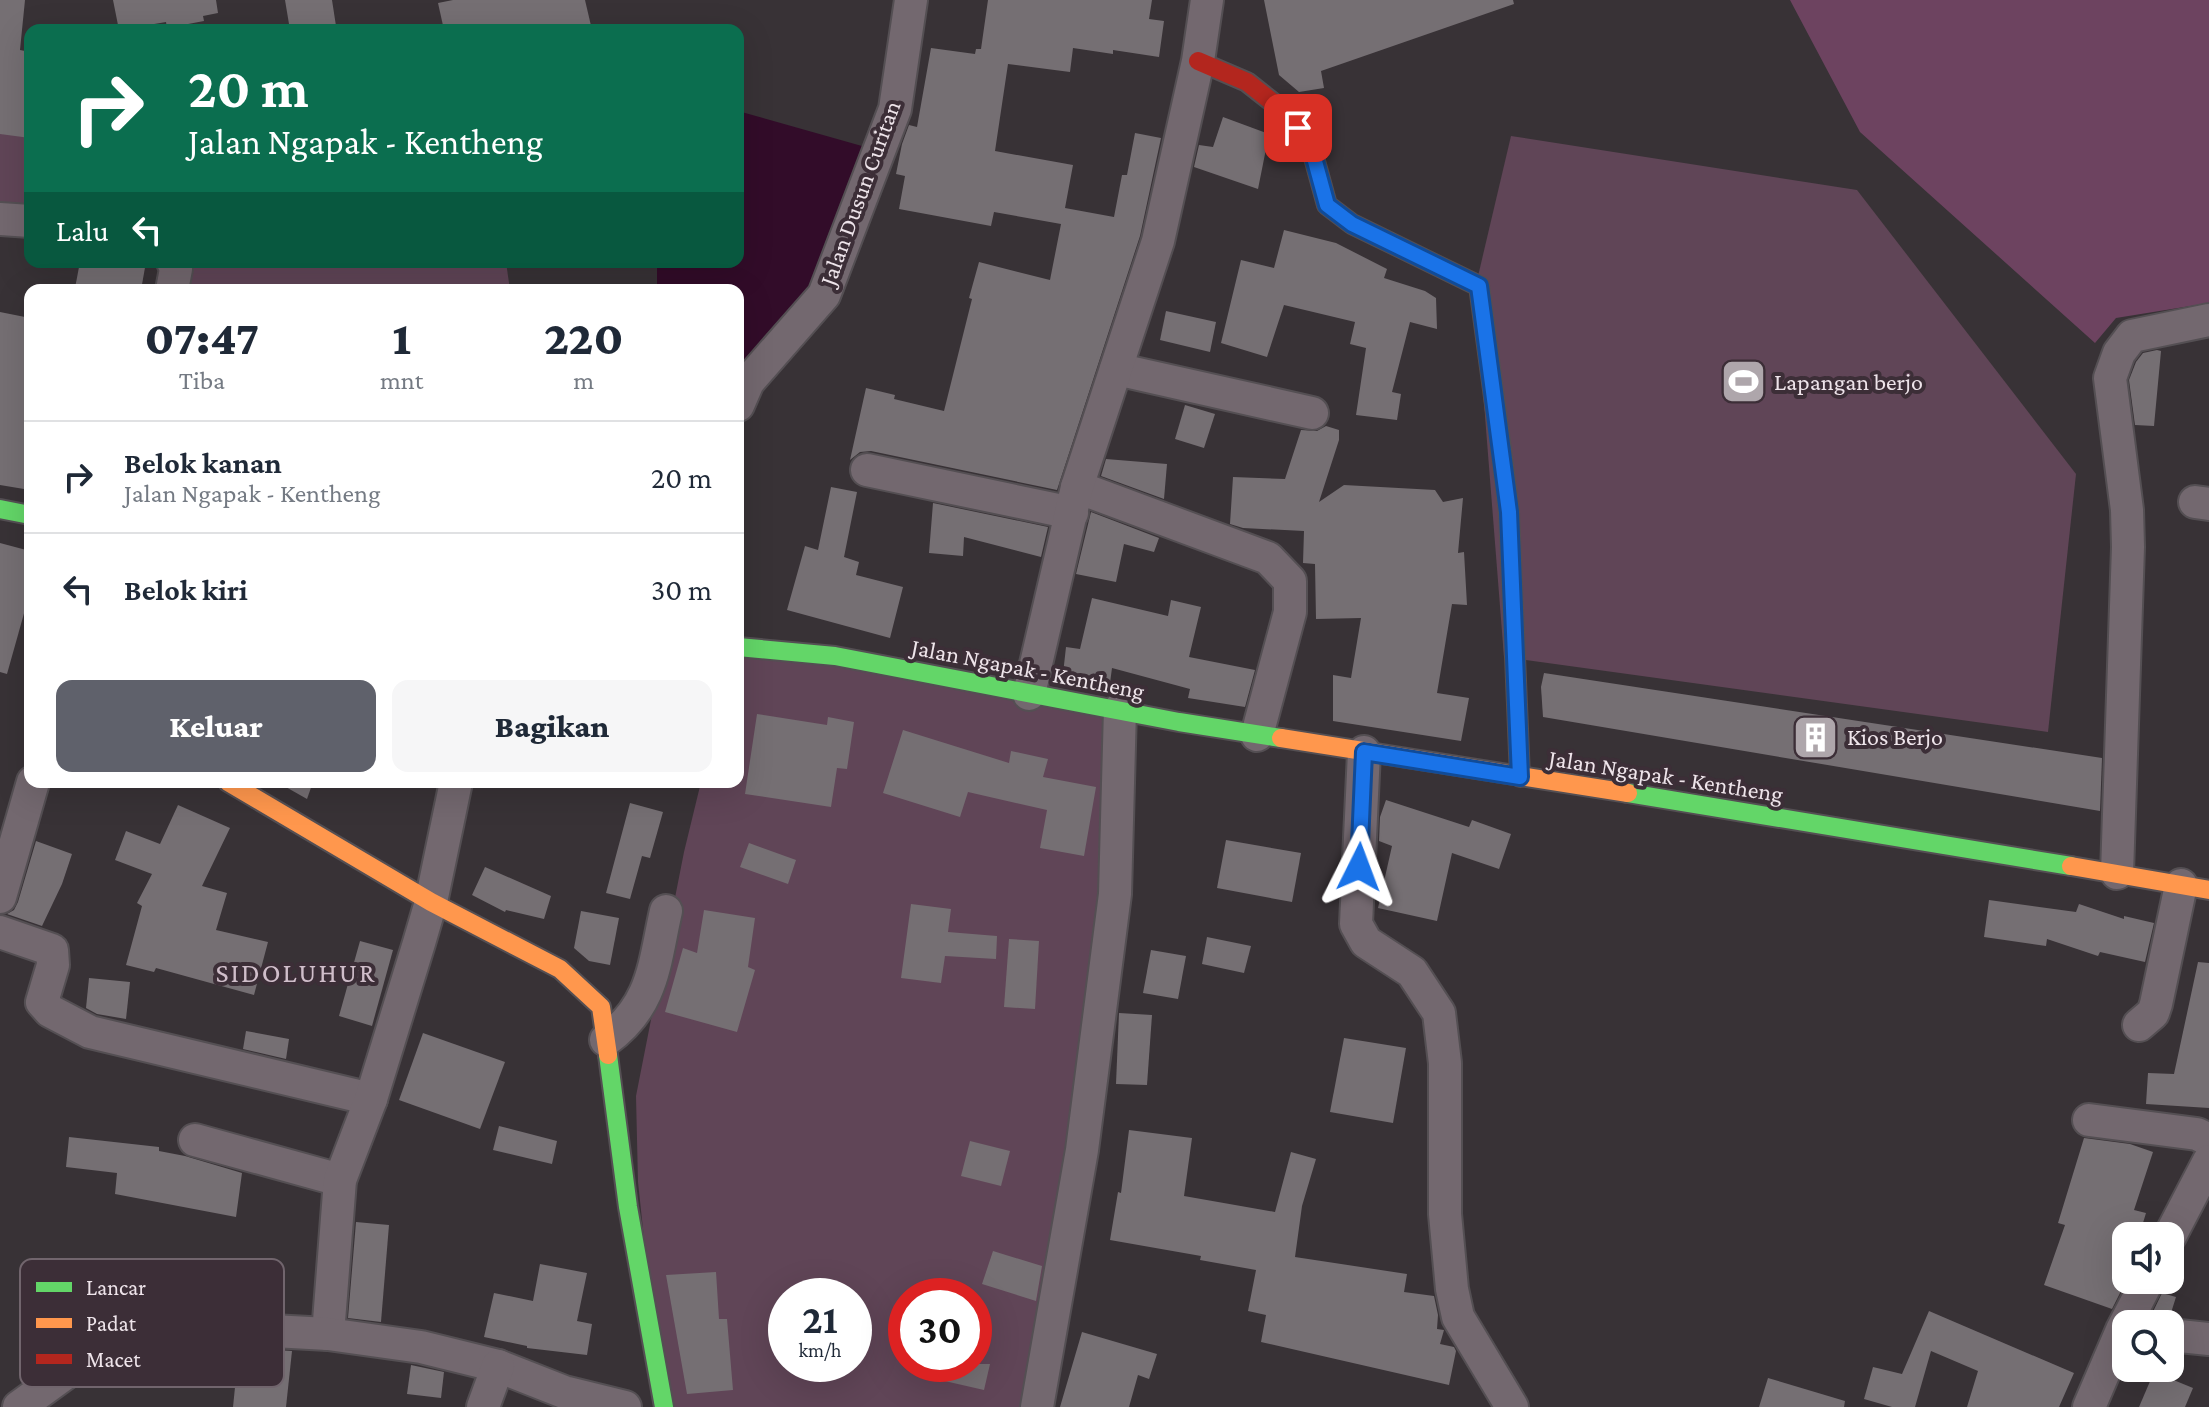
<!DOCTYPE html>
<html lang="id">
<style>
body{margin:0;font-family:"Crimson Pro",serif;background:#f6f6f7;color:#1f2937;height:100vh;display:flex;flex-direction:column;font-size:30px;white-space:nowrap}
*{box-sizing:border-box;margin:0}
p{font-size:26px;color:#747a83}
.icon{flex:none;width:44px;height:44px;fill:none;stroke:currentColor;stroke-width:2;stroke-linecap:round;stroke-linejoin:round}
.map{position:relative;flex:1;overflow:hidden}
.side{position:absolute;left:24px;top:284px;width:720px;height:504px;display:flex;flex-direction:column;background:#fff;border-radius:16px;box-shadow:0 8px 32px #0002}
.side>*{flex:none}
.top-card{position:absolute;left:24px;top:24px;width:720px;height:244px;border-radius:16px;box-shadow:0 8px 32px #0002;background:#0b6e4f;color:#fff;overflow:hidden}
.controls{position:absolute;left:2112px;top:1222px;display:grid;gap:16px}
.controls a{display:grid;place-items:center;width:72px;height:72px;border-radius:16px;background:#fff;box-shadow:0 8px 32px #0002;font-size:40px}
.speed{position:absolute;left:768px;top:1278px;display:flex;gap:16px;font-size:40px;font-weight:700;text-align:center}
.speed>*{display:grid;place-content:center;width:104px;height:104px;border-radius:50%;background:#fff;box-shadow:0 8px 32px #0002;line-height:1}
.speed small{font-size:20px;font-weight:400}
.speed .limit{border:12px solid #d22;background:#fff;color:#111}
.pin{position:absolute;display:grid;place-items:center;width:68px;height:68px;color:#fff;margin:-34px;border-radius:16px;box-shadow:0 4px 12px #0006}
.me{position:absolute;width:88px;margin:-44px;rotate:3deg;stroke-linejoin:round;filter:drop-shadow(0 0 6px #0008)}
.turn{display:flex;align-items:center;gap:28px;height:168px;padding:0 32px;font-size:36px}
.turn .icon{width:104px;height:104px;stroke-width:2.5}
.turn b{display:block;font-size:56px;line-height:68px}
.then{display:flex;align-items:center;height:76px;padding:0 32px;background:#0003;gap:16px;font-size:30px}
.eta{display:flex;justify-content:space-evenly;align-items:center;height:136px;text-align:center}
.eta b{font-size:48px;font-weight:800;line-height:56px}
.cta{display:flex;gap:16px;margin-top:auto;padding:16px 32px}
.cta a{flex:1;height:92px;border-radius:16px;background:#5f616b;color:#fff;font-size:32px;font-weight:800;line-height:92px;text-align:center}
.cta a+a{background:#f6f6f7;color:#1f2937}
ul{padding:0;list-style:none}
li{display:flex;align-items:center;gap:24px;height:112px;padding:0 32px;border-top:2px solid #e0e1e3}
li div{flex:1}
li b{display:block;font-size:30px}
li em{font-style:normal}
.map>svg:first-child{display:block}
.green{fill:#604557;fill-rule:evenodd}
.forest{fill:#6d4360}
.water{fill:#320c29}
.building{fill:#756f73}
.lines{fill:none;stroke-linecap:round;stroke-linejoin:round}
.street-casing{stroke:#544f53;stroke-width:36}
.fast-casing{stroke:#544f53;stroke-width:22}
.slow-casing{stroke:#544f53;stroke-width:22}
.jam-casing{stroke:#544f53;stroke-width:22}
.street{stroke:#73686f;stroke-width:32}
.fast{stroke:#63d668;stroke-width:18}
.slow{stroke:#ff974d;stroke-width:18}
.jam{stroke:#b3261e;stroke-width:18}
.route-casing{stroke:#114b97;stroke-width:20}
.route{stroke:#1a73e8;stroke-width:14}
.labels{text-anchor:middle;stroke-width:8;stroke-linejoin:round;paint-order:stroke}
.street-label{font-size:24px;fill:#eee4ea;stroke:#3c2e37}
.poi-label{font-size:24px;fill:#eee4ea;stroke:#3c2e37;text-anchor:start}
.quarter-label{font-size:28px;letter-spacing:2px;fill:#d0beca;stroke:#3c2e37}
.key{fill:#3c2e37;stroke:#71656d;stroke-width:2}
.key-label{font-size:22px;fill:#eee4ea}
</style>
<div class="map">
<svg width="2209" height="1407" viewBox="0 0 2209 1407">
<rect width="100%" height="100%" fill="#383236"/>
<!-- green -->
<g class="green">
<polygon points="30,127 30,222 0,219 0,130"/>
<polygon points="1511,136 1857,190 2076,474 2048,732 1504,657 1475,289"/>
<polygon points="184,262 506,262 510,290 181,290"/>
<path d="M738,647L1120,709L1115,894L1037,1407H662L638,1182L636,1096L684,852L701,782H738ZM786,1296H854V1364H786ZM906,1296H974V1364H906Z"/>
</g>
<!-- forest -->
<polygon class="forest" points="1790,0 2209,0 2209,303 2116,318 2095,343 1860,132"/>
<!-- water -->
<polygon class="water" points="738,111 869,148 820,291 750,371 738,363 738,290 657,290 657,262 738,262"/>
<!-- building -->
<g class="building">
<polygon points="0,0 25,0 20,50 30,52 30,138 0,134"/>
<polygon points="113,0 216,0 218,13 203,16 204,21 167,28 166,22 119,30"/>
<polygon points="285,0 332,0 336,26 290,30"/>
<polygon points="453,0 585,0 592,30 444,30 438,3"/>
<polygon points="988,0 1152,0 1149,19 1164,21 1159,57 1113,50 1113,54 1073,48 1070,72 1008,64 995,151 1073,165 1065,208 1114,217 1122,175 1127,175 1135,133 1161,138 1140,236 1057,490 871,451 860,452 850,460 866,388 895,395 894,399 944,411 972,299 969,298 979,262 1050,280 1061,224 994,212 991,226 899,209 905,176 896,174 902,144 909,125 917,127 931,48 975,54 976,49 981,49"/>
<polygon points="1264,0 1513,0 1514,4 1321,71 1324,88 1299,92 1279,75"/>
<polygon points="1223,117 1269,134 1258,189 1194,167 1199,145 1213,147"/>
<polygon points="1284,230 1336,243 1387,269 1384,278 1425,291 1436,298 1437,329 1410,322 1392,392 1401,394 1397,420 1356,415 1366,348 1350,344 1355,322 1284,305 1267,357 1221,343 1241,260 1274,268"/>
<polygon points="80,262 146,262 141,290 75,288"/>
<polygon points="1166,311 1216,322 1210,352 1160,340"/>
<polygon points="0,312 30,318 30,490 0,485"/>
<polygon points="2157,350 2161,351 2154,426 2135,425 2129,380 2136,362 2143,353"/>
<polygon points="1185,405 1215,414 1204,448 1175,439"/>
<polygon points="1326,426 1339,430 1339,440 1319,502 1344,485 1435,490 1443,502 1463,498 1458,553 1464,552 1467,605 1452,604 1437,693 1469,698 1461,741 1333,721 1333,675 1351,678 1361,618 1316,619 1315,564 1303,563 1304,531 1243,528 1230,524 1233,477 1285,479 1301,430 1317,431"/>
<polygon points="1106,459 1167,464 1164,499 1101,476"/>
<polygon points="831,487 857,492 844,557 859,562 856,575 903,587 890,638 787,610 805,546 818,550"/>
<polygon points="933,503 1048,527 1041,557 964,537 963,556 929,553"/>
<polygon points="1091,512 1159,538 1154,552 1124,544 1116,582 1076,574"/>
<polygon points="0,543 30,551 30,592 7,674 0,672"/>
<polygon points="1092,598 1168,616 1171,600 1201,607 1189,657 1255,670 1245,707 1188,698 1190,689 1112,668 1110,683 1063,674 1066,647 1080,649"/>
<polygon points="1544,673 2102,758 2100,811 1543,717 1541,687"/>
<polygon points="757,714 827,725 828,717 854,722 847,769 837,768 831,807 745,794"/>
<polygon points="903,730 1009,763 1011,751 1048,759 1043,777 1096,787 1084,856 1040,848 1047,810 968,792 960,817 883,793"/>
<polygon points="277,782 313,782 307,799"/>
<polygon points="1386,800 1469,827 1472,820 1511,834 1499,869 1452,853 1437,921 1378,908 1392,846 1379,841 1380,817"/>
<polygon points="630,803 663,812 650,858 642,856 630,899 606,893"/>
<polygon points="178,805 230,828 202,886 227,893 216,930 268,942 254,995 156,968 154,972 126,965 142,906 137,903 152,874 115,860 126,831 160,844"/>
<polygon points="1226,840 1301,853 1292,902 1217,888"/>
<polygon points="36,841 72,854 62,884 42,926 7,914 14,910 18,902"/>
<polygon points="749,843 796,860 788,884 740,867"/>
<polygon points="485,867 551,896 544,919 506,910 505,912 472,895"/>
<polygon points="1989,900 2076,912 2079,904 2124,919 2124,916 2154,923 2145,962 2100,952 2098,956 2047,939 2046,946 1984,937"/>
<polygon points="911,904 951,909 948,932 997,936 996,959 945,956 941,983 901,978"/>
<polygon points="704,910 755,918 748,967 755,970 737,1032 665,1012 683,948 697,953"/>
<polygon points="581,911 619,918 610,965 589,961 574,948"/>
<polygon points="1207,937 1251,946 1244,973 1202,964"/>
<polygon points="1009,939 1039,941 1035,1009 1004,1007"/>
<polygon points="360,941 393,950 372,1026 339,1016"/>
<polygon points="1151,950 1186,956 1178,999 1143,993"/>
<polygon points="2198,962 2209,963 2209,1108 2146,1104 2148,1073 2174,1074"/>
<polygon points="89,978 130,982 126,1019 97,1014 86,1008"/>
<polygon points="1119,1013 1152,1015 1147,1085 1116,1084"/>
<polygon points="246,1031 289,1039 286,1059 243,1049"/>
<polygon points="423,1033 505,1062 480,1129 399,1100"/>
<polygon points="1344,1038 1406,1048 1393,1123 1330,1112"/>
<polygon points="499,1126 557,1141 552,1164 493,1150"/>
<polygon points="1129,1130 1192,1138 1184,1196 1275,1212 1291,1152 1316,1159 1302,1206 1295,1257 1407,1274 1404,1292 1434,1296 1438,1315 1437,1329 1444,1330 1440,1344 1454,1347 1456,1351 1449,1385 1261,1342 1266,1315 1248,1311 1256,1270 1200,1260 1201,1256 1110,1240 1118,1192 1121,1193"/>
<polygon points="69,1137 159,1147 159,1151 185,1156 242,1173 236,1217 115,1194 117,1173 66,1167"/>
<polygon points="2084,1138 2130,1144 2153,1152 2134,1210 2146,1213 2139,1236 2126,1236 2126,1272 2122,1282 2125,1283 2112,1309 2044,1285 2065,1225 2058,1223"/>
<polygon points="970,1141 1010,1151 1001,1186 961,1176"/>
<polygon points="356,1222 389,1225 381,1322 348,1318"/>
<polygon points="993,1251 1042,1266 1036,1301 982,1284"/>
<polygon points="540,1264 587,1273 577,1321 592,1324 587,1355 527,1348 527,1346 484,1337 494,1293 533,1301"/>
<polygon points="716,1272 719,1319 727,1319 733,1390 687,1394 666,1275"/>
<polygon points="2162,1293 2176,1297 2170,1316 2162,1318 2155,1324 2148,1322"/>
<polygon points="1929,1311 2074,1373 2059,1407 1967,1407 1978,1371 1931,1351 1915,1407 1892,1407 1864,1399 1873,1367 1902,1374"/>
<polygon points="1082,1332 1157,1354 1149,1379 1138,1375 1129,1407 1060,1407"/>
<polygon points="239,1348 292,1351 286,1407 233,1407"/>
<polygon points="915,1364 990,1364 984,1390 914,1374"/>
<polygon points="411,1365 444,1372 441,1398 407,1394"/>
<polygon points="2154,1372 2193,1388 2185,1407 2139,1407"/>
<polygon points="1768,1378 1845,1401 1844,1407 1759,1407"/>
</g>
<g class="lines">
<defs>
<g id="street">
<polyline points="0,219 30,221"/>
<polyline points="172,290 176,269 173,262"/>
<polyline points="1116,369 1312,413"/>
<polyline points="738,405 748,382 824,295 895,109 911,0"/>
<polyline points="867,470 1072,513"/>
<polyline points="1077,487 1268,558 1290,581 1290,612 1257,735"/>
<polyline points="2195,502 2209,504"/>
<polyline points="1029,694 1077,487 1158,241 1198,61 1207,0"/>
<polyline points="1364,752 1356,924 1366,942 1412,972 1439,1013 1445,1063 1445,1214 1452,1289 1458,1317 1512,1407"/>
<polyline points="2117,873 2128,547 2127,510 2110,378 2119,353 2132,336 2209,320"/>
<polyline points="0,897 33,782"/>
<polyline points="0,932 52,950 53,965 42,1002 50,1011 90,1032 371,1099"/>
<polyline points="2139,1025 2153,1013 2156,1004 2181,885"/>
<path d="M606,1040C654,1005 654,964 666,911"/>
<polyline points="2089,1120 2197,1134 2209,1140"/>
<polyline points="195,1140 340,1180"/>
<polyline points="2170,1236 2209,1161"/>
<polyline points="328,1334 340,1180 371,1099 419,943 431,902 456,782"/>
<polyline points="2170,1335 2209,1339"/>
<polyline points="19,1407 100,1348 130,1332 162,1325 328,1334 421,1347 498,1366 564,1392 625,1407"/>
<polyline points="483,1407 498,1366"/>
<polyline points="1037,1407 1082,1150 1115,894 1120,709"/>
<polyline points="2089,1407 2122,1330 2148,1280"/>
</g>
<g id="fast">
<polyline points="1501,449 1509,512 1520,777"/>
<polyline points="0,509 30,515"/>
<polyline points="738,647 835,656 1179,722 1281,738"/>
<polyline points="1628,793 2071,866"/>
<polyline points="608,1055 628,1207 664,1407"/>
</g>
<g id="slow">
<polyline points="1281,738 1628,793"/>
<polyline points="228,782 431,902 560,969 601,1007 608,1055"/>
<polyline points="2071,866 2209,890"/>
</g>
<polyline id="jam" points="1198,61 1247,82 1285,112 1310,143 1327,205 1352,224 1479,286 1501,449"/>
</defs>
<!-- street casing -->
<use href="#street" class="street-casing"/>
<!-- fast casing -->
<use href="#fast" class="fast-casing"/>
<!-- slow casing -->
<use href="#slow" class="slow-casing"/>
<!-- jam casing -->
<use href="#jam" class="jam-casing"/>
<!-- street -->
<use href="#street" class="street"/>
<!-- fast -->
<use href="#fast" class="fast"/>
<!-- slow -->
<use href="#slow" class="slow"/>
<!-- jam -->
<use href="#jam" class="jam"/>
</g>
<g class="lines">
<defs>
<polyline id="route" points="1298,128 1310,143 1327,205 1352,224 1479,286 1509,512 1520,777 1364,752 1359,867"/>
</defs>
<!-- route casing -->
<use href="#route" class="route-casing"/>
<!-- route -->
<use href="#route" class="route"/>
</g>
<!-- icons -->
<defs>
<symbol id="stadium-square" viewBox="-11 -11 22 22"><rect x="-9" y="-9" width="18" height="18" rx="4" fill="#aea6ab" stroke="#3c2e37"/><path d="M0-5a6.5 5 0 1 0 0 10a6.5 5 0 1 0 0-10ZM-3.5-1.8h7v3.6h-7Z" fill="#fff"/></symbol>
<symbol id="building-square" viewBox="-11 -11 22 22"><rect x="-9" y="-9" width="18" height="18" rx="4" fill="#aea6ab" stroke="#3c2e37"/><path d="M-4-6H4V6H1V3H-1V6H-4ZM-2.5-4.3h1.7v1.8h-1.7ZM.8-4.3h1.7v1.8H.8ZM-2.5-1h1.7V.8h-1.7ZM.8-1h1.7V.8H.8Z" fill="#fff"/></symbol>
</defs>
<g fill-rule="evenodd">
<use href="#stadium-square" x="1718" y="356" width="51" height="51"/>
<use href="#building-square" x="1790" y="712" width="51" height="51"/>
</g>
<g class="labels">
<!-- street labels -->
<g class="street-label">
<text transform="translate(860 193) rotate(-70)" y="8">Jalan Dusun Curitan</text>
<text transform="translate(1028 669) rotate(11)" y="8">Jalan Ngapak - Kentheng</text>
<text transform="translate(1666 776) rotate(9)" y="8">Jalan Ngapak - Kentheng</text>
</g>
<!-- poi labels -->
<g class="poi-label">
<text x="1774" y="390">Lapangan berjo</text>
<text x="1847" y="745">Kios Berjo</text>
</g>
<!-- quarter labels -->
<g class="quarter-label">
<text x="296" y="982">SIDOLUHUR</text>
</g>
</g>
<!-- legend -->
<rect x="20" y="1259" width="264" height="128" rx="12" class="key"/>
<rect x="36" y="1282" width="36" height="10" fill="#63d668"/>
<rect x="36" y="1318" width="36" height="10" fill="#ff974d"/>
<rect x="36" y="1354" width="36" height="10" fill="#b3261e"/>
<g class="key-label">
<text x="86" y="1295">Lancar</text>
<text x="86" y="1331">Padat</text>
<text x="86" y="1367">Macet</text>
</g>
</svg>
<div class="controls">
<a><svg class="icon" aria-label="sound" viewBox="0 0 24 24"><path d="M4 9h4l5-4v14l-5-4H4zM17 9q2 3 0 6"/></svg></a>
<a><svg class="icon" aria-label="search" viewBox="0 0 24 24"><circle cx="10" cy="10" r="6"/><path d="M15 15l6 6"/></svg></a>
</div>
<div class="speed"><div>21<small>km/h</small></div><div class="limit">30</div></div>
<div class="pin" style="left:1298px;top:128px;background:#d93025"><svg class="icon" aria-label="arrive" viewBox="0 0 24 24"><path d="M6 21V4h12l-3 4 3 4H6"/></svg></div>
<svg class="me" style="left:1359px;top:867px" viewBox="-20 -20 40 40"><path d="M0-17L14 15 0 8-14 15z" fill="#1a73e8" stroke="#fff" stroke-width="4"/></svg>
<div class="top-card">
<div class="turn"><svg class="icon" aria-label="right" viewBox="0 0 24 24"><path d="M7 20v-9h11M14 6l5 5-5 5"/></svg><div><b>20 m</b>Jalan Ngapak - Kentheng</div></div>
<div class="then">Lalu<svg class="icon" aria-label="left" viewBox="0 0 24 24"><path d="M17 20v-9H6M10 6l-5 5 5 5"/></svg></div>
</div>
<section class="side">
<div class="eta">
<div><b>07:47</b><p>Tiba</p></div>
<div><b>1</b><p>mnt</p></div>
<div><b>220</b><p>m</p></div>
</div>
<ul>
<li><svg class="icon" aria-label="right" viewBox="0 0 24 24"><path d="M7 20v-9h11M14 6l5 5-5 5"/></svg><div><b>Belok kanan</b><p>Jalan Ngapak - Kentheng</p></div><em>20 m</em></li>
<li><svg class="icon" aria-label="left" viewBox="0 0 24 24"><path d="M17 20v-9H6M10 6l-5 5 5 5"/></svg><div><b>Belok kiri</b></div><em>30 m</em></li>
</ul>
<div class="cta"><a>Keluar</a><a>Bagikan</a></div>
</section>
</div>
